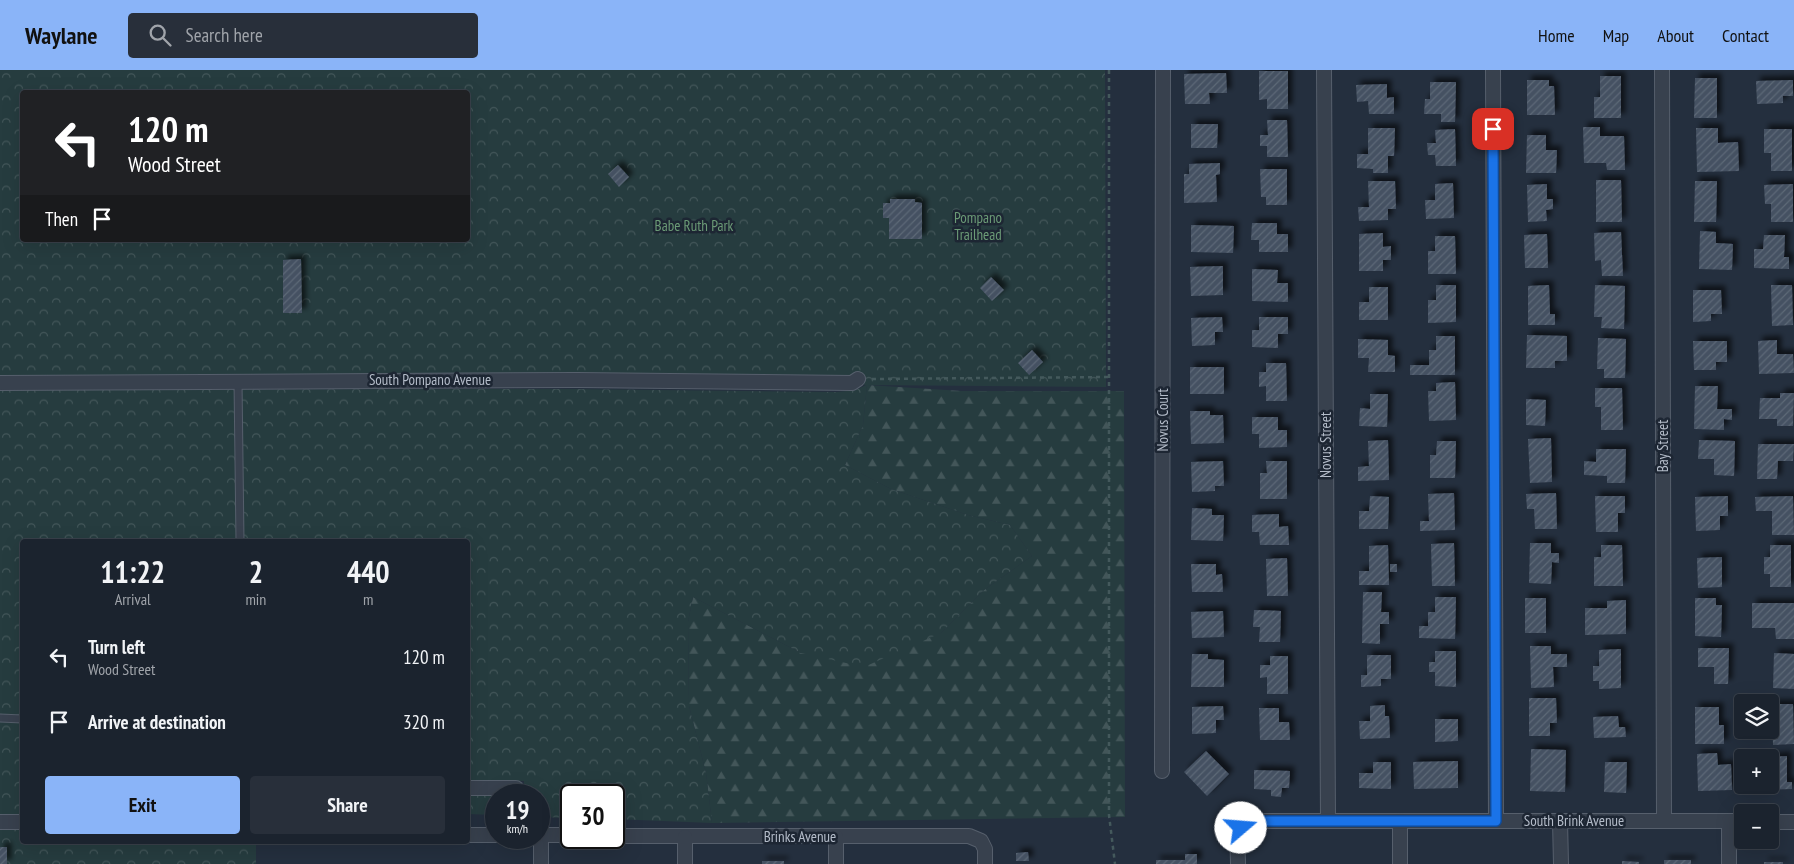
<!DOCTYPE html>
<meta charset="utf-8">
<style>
body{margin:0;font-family:"PT Sans Narrow",sans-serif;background:#282f3a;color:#f1f3f6;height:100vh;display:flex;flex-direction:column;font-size:19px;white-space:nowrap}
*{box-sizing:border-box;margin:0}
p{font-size:16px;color:#a0a4aa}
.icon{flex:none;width:28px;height:28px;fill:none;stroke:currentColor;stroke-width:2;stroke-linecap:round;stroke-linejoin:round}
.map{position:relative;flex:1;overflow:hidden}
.side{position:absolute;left:20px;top:469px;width:450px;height:305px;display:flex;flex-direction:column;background:#1b232e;border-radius:5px;box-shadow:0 5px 20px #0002,0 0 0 1px #39404a}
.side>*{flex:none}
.banner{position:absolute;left:20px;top:20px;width:450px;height:152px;border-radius:5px;box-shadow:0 5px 20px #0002,0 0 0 1px #39404a;background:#202124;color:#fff;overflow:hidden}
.buttons{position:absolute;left:1734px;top:624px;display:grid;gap:10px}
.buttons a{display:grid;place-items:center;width:45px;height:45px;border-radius:5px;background:#1b232e;box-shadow:0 5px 20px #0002,0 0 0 1px #39404a;font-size:25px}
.speed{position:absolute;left:485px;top:714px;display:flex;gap:10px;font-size:25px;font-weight:700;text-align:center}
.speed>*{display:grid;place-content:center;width:65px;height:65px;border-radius:50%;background:#1b232e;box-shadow:0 5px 20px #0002,0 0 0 1px #39404a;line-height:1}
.speed small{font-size:12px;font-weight:400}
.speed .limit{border:2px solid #111;border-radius:8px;background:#fff;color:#111}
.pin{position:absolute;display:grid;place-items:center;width:42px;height:42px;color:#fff;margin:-21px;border-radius:10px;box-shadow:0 2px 8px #0006}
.me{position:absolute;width:55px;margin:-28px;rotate:72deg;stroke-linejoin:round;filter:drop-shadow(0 0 4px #0008)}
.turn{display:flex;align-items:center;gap:18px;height:105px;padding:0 25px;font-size:22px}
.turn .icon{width:65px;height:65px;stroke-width:2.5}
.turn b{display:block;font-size:35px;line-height:42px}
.then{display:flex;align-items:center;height:48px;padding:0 25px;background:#0003;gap:10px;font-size:19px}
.eta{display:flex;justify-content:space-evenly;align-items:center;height:85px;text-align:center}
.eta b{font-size:30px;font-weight:700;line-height:35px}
.primary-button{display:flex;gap:10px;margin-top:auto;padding:10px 25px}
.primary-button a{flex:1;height:58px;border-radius:5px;background:#8ab4f8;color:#111;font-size:20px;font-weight:700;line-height:58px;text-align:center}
.primary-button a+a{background:#282f3a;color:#f1f3f6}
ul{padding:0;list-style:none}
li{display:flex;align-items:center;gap:15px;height:65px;padding:0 25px}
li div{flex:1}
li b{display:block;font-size:19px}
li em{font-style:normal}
header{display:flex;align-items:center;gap:30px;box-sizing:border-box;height:70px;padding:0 25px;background:#8ab4f8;color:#111}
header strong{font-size:24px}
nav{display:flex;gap:28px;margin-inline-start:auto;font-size:18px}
.search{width:350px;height:45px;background:#282f3a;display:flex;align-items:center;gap:12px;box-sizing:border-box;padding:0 18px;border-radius:5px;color:#a0a4aa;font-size:19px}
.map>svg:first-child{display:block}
.forest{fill:url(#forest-firs)}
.park{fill:url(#park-crowns);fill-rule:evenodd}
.building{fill:url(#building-hatch);filter:url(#shadow)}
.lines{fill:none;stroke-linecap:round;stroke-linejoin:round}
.service-casing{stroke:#565f6c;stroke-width:9}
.minor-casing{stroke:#565f6c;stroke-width:16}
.path{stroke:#44595c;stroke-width:2.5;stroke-dasharray:4 4;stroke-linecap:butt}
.service{stroke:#38414e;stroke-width:7}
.minor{stroke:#38414e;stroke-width:14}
.route-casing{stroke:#114b97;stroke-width:12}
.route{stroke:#1a73e8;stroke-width:9}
.labels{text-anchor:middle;stroke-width:5;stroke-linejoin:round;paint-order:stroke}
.park-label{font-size:15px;fill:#6b9a76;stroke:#1d2633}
.street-label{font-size:15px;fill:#b4bcc9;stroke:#1d2633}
</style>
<header>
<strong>Waylane</strong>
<div class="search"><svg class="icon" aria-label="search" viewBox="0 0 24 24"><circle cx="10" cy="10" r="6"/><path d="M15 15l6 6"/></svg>Search here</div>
<nav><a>Home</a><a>Map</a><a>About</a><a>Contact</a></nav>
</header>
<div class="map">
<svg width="1794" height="794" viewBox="0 0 1794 794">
<defs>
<pattern id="forest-firs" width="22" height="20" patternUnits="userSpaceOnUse" patternTransform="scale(1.25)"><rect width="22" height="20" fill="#263c3f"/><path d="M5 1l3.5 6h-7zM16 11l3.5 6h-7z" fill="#435659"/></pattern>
<pattern id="park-crowns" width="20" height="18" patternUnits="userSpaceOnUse" patternTransform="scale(1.25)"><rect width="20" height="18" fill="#263c3f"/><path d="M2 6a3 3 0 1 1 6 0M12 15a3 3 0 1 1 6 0" fill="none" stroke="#435659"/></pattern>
<pattern id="building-hatch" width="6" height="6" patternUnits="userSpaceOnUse" patternTransform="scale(1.25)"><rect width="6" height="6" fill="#455162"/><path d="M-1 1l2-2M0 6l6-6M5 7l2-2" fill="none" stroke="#5d6877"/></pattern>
<filter id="shadow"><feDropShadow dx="4.5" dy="-4.5" stdDeviation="2.5" flood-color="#0009"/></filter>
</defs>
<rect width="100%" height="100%" fill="#242f3e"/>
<!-- forest -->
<polygon class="forest" points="867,315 962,321 1124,321 1125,747 712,753 706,703 689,636 688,552 693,527 801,583 941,563 984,520 1032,486 1010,455 968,445 891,419 845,395 863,355"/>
<!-- park -->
<g class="park">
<path d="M0,0H1105L1106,317L867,315L863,355L845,395L891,419L968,445L1010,455L1032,486L984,520L941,563L864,597L801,583L693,527L688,552L689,636L706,703L712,753L614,749V725H571V748L539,747V725H524V711H468V471H22V744L0,745V320L575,319L837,322L856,320L866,315L852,313H0ZM22,22H468V170H22Z"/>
<polygon points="468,725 496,726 496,745 468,744"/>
<polygon points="22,759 22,771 256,771 256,794 0,794 0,760"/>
</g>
<!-- building -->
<g class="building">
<polygon points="1259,1 1288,1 1288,39 1267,39 1267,29 1259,30"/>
<polygon points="1226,3 1227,23 1209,23 1210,34 1185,34 1184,4"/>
<polygon points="1600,6 1621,6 1621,48 1594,48 1594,27 1600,27"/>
<polygon points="1695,8 1717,8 1717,48 1694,48"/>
<polygon points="1527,10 1549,10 1549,16 1554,16 1555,45 1527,45"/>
<polygon points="1793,10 1793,26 1783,26 1783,33 1757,34 1756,11"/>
<polygon points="1430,12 1456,12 1455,52 1441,52 1441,44 1424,44 1425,29 1430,29"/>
<polygon points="1387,14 1387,28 1394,27 1394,44 1369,44 1368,31 1357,32 1356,15"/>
<polygon points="1267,50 1287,50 1288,87 1267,87 1267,76 1260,76 1260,65 1268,65"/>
<polygon points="1191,54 1218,54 1217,78 1191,78"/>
<polygon points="1583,57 1600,57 1600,66 1624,66 1625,100 1607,100 1606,93 1584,93"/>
<polygon points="1368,58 1395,58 1394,86 1388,86 1388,103 1373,103 1373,99 1357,98 1357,84 1368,84"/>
<polygon points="1696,58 1718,58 1718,73 1738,72 1739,101 1697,102"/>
<polygon points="1455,59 1456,96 1436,96 1435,85 1428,85 1427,73 1436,73 1435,60"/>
<polygon points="1764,59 1792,59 1792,101 1771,101 1771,83 1764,83"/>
<polygon points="1527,65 1546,65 1546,80 1557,80 1556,103 1526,103"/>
<polygon points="1220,93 1220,104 1216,105 1217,132 1184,133 1184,104 1189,104 1189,94"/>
<polygon points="618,95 629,107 619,117 608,104"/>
<polygon points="1260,99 1287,99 1287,135 1266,135 1266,127 1261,127"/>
<polygon points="1596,110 1621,110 1622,152 1596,152"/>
<polygon points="1368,111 1395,111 1396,139 1388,139 1388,150 1359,151 1358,137 1369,137"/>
<polygon points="1695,111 1717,111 1716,152 1694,152"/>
<polygon points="1453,113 1454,148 1426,149 1425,130 1435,130 1435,114"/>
<polygon points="1547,114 1547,129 1553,129 1553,139 1546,140 1547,151 1528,152 1527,115"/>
<polygon points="1793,114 1793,152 1771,152 1771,134 1765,134 1764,115"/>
<polygon points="890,129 915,129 915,132 922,133 922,169 889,169 889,148 883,148 883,133 890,133"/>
<polygon points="1252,153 1277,153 1277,164 1288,164 1288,182 1259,182 1259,170 1251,170"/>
<polygon points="1191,155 1234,156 1233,183 1191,182"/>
<polygon points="1700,161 1716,162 1716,173 1733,174 1732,200 1699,199"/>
<polygon points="1621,162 1623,206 1602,206 1601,190 1595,191 1594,163"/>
<polygon points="1383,163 1383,177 1391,176 1391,190 1383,190 1383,201 1359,201 1359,164"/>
<polygon points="1547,164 1548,198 1525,198 1524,165"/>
<polygon points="1764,165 1785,165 1784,187 1789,187 1789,199 1754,198 1754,179 1763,179"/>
<polygon points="1435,166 1455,166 1456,204 1428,204 1428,181 1435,181"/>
<polygon points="301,189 302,243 283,243 283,190"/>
<polygon points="1223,196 1223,225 1191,226 1190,197"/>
<polygon points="1252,199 1278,200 1277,213 1288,213 1288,232 1252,231"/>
<polygon points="991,207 1004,220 992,231 980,218"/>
<polygon points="1436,215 1456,215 1456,252 1428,253 1428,230 1436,230"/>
<polygon points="1549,215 1550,244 1555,244 1555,255 1528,255 1528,216"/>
<polygon points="1595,215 1625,216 1624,259 1601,258 1602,247 1594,247"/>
<polygon points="1771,215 1792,215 1793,255 1772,256"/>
<polygon points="1369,217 1388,217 1388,250 1359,250 1359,232 1369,232"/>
<polygon points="1693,220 1721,220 1722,244 1711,244 1711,251 1693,252"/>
<polygon points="1222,247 1223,262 1215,262 1215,275 1192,276 1191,248"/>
<polygon points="1259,247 1288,247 1288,264 1278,264 1278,278 1252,277 1252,260 1259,260"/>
<polygon points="1527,265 1567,266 1567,291 1555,291 1555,298 1526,298"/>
<polygon points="1436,266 1455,266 1455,305 1410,305 1410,295 1429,295 1429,280 1436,280"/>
<polygon points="1598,268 1626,269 1625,308 1604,308 1604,299 1597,299"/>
<polygon points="1358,269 1388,270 1388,285 1395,286 1395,302 1368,302 1369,288 1358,288"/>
<polygon points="1777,270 1777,284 1793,284 1794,303 1759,304 1758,271"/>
<polygon points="1693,271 1727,271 1727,292 1716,292 1716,300 1694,300"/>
<polygon points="1032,280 1043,292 1029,305 1018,293"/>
<polygon points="1266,293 1286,293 1287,331 1266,331 1266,316 1259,317 1259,302 1266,302"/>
<rect x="1190" y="297" width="34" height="27"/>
<polygon points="1455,312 1456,350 1429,351 1428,321 1436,321 1436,313"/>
<polygon points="1695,316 1718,316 1717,339 1732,339 1732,350 1724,349 1724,360 1694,359"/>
<polygon points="1595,318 1622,318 1623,360 1601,360 1601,337 1595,337"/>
<polygon points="1780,323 1794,323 1793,356 1777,356 1777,349 1759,349 1760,328 1780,328"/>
<polygon points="1370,324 1388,324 1387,357 1359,356 1360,338 1370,339"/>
<polygon points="1526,329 1546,330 1545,356 1526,355"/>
<polygon points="1190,341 1210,341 1210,345 1223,345 1224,373 1191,374"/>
<polygon points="1252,347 1278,347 1278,360 1287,360 1287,377 1259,378 1259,364 1252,364"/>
<polygon points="1551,368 1552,412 1530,413 1528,369"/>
<polygon points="1388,370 1389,410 1358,411 1358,397 1369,396 1368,371"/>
<polygon points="1699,370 1735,371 1734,406 1714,405 1714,389 1698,389"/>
<polygon points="1437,371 1456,371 1455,408 1430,408 1430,385 1436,385"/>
<polygon points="1758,374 1794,374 1793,391 1778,391 1777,409 1757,409"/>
<polygon points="1596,379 1626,379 1625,413 1607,413 1607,406 1584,405 1584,391 1596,392"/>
<polygon points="1223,391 1224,416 1215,416 1215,421 1192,422 1191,392"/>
<polygon points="1266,391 1287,391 1287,429 1260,429 1260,403 1267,403"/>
<polygon points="1454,423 1455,460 1420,461 1420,451 1429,451 1428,424"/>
<polygon points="1556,423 1557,459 1535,459 1534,439 1527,439 1526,424"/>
<polygon points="1370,426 1389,427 1388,459 1359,459 1359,441 1369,441"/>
<polygon points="1595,426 1625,426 1625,443 1618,443 1618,462 1596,462"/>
<polygon points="1728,426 1728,446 1720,446 1720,460 1696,461 1695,427"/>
<polygon points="1793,426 1794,465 1772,465 1772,441 1756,441 1755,427"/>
<polygon points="1192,438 1212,439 1212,445 1224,445 1223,471 1191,470"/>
<polygon points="1279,444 1279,457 1288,456 1289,475 1260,475 1259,462 1252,462 1252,445"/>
<polygon points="1454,473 1455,516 1432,516 1431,474"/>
<polygon points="1530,473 1551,473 1551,483 1559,483 1559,493 1552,492 1551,514 1529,513"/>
<polygon points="1388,475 1389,515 1359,515 1359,501 1369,501 1369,476"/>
<polygon points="1601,475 1622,475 1623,516 1594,516 1594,487 1601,487"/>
<polygon points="1770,475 1791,475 1791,517 1770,517 1770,504 1764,504 1764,487 1770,487"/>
<polygon points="1722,487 1722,517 1698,518 1697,488"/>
<polygon points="1287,488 1288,526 1267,526 1266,489"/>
<polygon points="1191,494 1216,494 1216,505 1222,504 1223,522 1192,522"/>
<rect x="1390" y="494" width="7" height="8"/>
<polygon points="1363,522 1382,522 1381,542 1389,542 1389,554 1380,554 1380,574 1362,573"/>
<polygon points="1435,527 1456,527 1455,569 1419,568 1419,556 1428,556 1428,542 1435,542"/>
<rect x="1525" y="528" width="21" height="35"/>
<polygon points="1695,528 1716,528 1716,535 1722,535 1721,567 1695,566"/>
<polygon points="1626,530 1626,564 1585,565 1585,538 1607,538 1607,531"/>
<polygon points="1752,533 1794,533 1794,569 1776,569 1775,558 1752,558"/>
<polygon points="1254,540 1281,541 1280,572 1259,572 1260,557 1253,557"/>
<polygon points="1223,541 1224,567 1192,568 1191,542"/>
<polygon points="1530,576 1551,576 1551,584 1567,584 1567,597 1553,597 1554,617 1531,618"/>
<polygon points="1698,578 1729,578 1728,614 1714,614 1714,597 1698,597"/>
<polygon points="1621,579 1621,618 1599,619 1599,611 1593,611 1593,596 1599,596 1599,580"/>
<polygon points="1435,581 1456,581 1456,617 1435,616 1435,602 1429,602 1429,592 1435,592"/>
<polygon points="1774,583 1794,584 1794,619 1773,618"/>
<polygon points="1192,584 1208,584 1208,589 1224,590 1224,617 1191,617"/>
<polygon points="1367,585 1391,585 1391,609 1381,609 1381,616 1361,617 1361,605 1367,605"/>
<polygon points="1270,586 1288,586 1288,624 1267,624 1267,607 1260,608 1260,595 1270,595"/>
<polygon points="1529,628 1556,628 1557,653 1550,653 1550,666 1529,666"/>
<polygon points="1772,634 1793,634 1794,674 1773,675"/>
<polygon points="1385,635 1385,646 1389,646 1390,668 1360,669 1359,651 1370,651 1370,636"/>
<polygon points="1223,636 1224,650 1216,650 1216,663 1192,664 1192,637"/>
<polygon points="1695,637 1719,637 1719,655 1724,655 1724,674 1695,674"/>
<polygon points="1259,638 1279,638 1279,652 1289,652 1290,670 1260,670"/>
<polygon points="1618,646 1619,657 1625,657 1626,667 1594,668 1593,647"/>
<polygon points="1435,649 1458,649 1458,671 1435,672"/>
<polygon points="1531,679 1566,680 1565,722 1530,721"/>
<polygon points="1206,681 1229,704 1207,726 1184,702"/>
<polygon points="1717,683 1718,695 1731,694 1732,720 1698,721 1697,684"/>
<polygon points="1787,686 1787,712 1792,712 1792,719 1760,720 1759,715 1770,715 1770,687"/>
<polygon points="1458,691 1458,718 1414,719 1413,692"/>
<polygon points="1373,692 1391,692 1391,719 1359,718 1359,703 1373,703"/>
<polygon points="1605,692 1627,692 1626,723 1604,722"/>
<polygon points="1254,700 1290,701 1289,718 1282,718 1281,727 1271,726 1271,720 1254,719"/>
<rect x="0" y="777" width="7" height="17"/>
<polygon points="1028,782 1029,791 1016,791 1016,783"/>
<polygon points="1185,784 1197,784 1197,794 1156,794 1156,790 1185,790"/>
<rect x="1664" y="790" width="27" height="4"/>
<rect x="762" y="791" width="22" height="3"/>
<polygon points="1622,791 1639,792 1639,794 1622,794"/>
<rect x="1764" y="792" width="19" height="2"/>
</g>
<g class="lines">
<defs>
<g id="service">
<polyline points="238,311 240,471"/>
<polyline points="0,648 22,649"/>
</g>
<g id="minor">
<polyline points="1324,0 1328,751"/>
<polyline points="1493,0 1496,751"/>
<polyline points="1662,0 1664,751"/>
<polyline points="0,313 577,310 852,313 858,309"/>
<polyline points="1162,701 1163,0"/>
<polyline points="468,718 516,718"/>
<polyline points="1560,751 1561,794"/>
<polyline points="0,752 22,752"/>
<polyline points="1770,752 1794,752"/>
<polyline points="468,765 496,765"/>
<polyline points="539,765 571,765"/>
<polyline points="614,766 969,766 981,771 985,779 985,794"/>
<polyline points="685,767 685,794"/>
<polyline points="541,794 541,765"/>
<polyline points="836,794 836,767"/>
<path d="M1238,794C1238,775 1233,757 1255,751H1742"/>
<polyline points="1400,794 1400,751"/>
<polyline points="1729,794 1729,751"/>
</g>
</defs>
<!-- service casing -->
<use href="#service" class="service-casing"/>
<!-- minor casing -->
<use href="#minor" class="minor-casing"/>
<!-- path -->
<g class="path">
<polyline points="1109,0 1109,745 1115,794"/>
<polyline points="872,309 1108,307"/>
</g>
<!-- service -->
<use href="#service" class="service"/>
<!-- minor -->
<use href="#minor" class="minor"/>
</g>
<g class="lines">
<defs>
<polyline id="route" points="1241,758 1246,753 1255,751 1496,751 1493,59"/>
</defs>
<!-- route casing -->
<use href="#route" class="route-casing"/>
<!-- route -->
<use href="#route" class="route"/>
</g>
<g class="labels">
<!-- park labels -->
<g class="park-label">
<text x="978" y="153">Pompano<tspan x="978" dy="17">Trailhead</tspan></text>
<text x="694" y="161">Babe Ruth Park</text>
</g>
<!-- street labels -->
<g class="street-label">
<text x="430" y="315">South Pompano Avenue</text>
<text transform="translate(1163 350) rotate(-90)" y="5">Novus Court</text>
<text transform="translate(1326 375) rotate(-90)" y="5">Novus Street</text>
<text transform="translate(1663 376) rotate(-90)" y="5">Bay Street</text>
<text x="1574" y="756">South Brink Avenue</text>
<text x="800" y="772">Brinks Avenue</text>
</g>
</g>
</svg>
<div class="buttons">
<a><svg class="icon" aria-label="layers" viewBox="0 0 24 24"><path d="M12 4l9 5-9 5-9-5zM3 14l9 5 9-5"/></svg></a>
<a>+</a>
<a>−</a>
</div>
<div class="speed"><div>19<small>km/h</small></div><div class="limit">30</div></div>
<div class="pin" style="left:1493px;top:59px;background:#d93025"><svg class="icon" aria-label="arrive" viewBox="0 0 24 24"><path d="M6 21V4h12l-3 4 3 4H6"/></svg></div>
<svg class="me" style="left:1241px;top:758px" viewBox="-20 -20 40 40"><circle r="19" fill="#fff"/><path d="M0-13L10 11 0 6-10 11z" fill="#1a73e8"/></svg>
<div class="banner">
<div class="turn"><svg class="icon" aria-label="left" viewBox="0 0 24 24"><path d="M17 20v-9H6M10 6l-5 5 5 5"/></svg><div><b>120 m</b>Wood Street</div></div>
<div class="then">Then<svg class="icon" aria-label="arrive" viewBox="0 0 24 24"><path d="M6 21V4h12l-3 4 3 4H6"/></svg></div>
</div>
<section class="side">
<div class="eta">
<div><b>11:22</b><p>Arrival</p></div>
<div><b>2</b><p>min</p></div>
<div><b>440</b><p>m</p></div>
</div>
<ul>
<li><svg class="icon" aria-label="left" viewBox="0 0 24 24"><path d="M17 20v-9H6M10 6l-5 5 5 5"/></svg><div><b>Turn left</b><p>Wood Street</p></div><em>120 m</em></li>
<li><svg class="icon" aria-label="arrive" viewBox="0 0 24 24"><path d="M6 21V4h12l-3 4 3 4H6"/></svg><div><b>Arrive at destination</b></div><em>320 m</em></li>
</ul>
<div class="primary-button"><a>Exit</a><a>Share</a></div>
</section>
</div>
